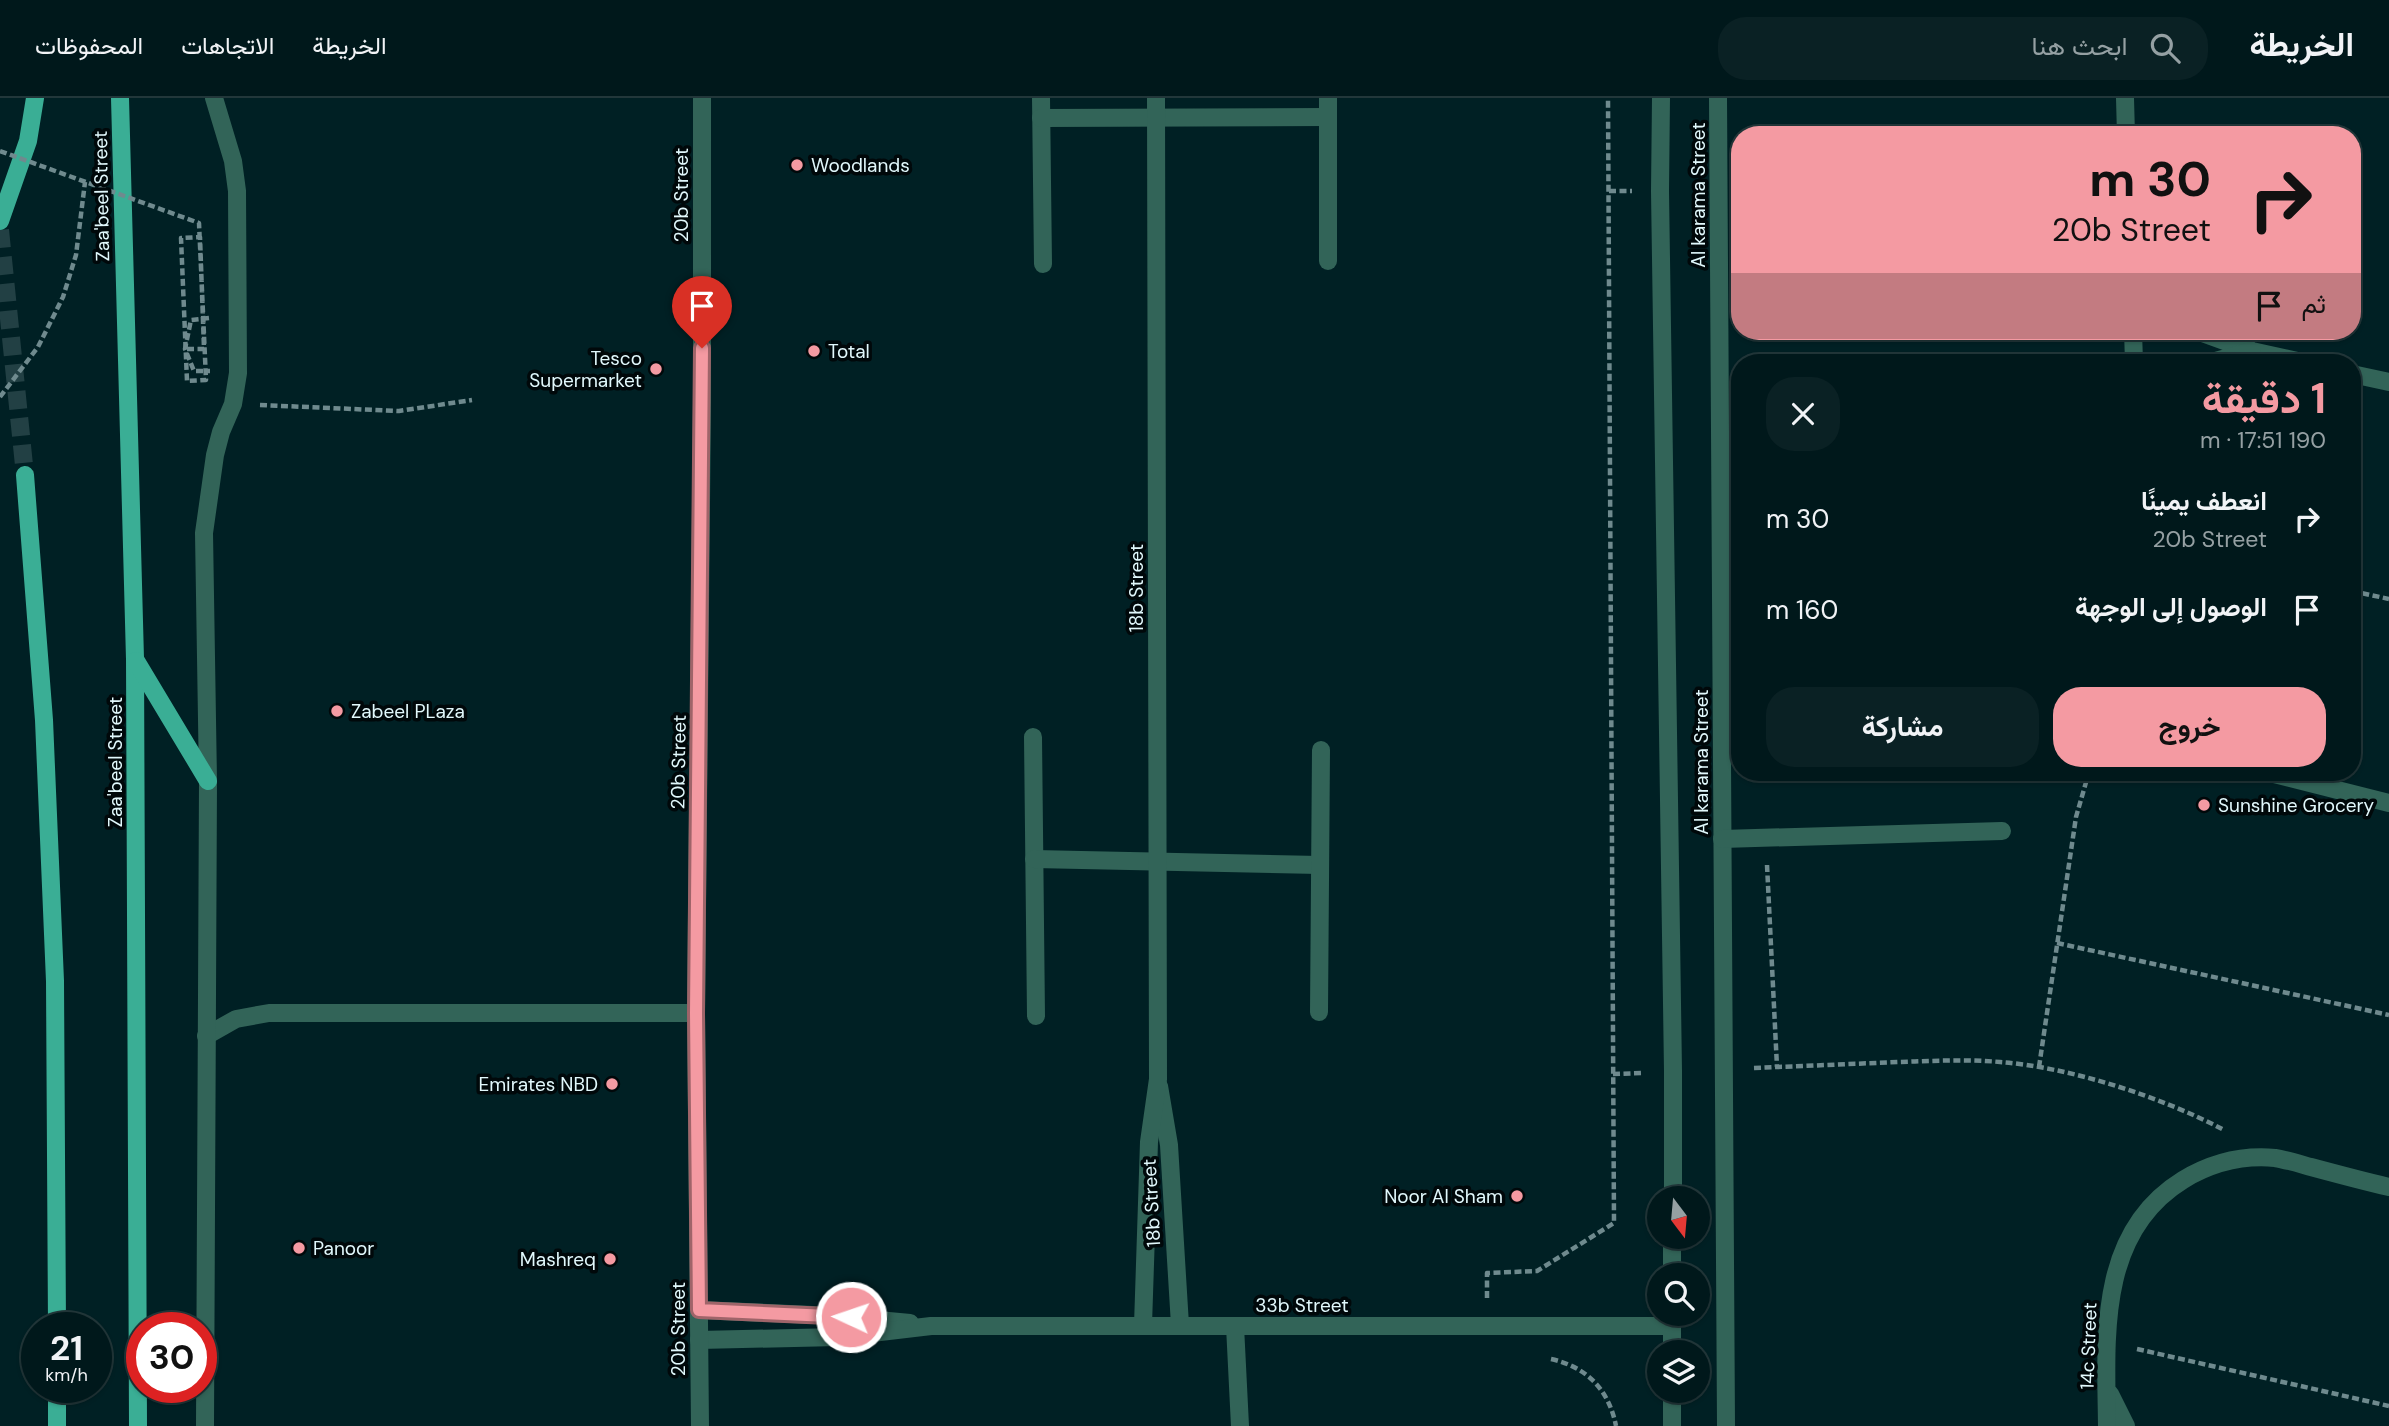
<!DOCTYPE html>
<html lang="ar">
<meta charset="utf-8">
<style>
body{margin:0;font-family:"DM Sans",Vazirmatn,sans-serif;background:#0a2124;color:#f1f3f6;direction:rtl;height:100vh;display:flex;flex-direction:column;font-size:26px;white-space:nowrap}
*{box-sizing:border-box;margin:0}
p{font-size:23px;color:#95a0a3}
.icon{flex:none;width:38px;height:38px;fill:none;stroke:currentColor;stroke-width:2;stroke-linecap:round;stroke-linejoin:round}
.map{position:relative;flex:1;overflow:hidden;direction:ltr}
.drawer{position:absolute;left:1731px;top:256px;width:630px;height:427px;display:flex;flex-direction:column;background:#00181b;border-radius:28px;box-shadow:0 2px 5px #0004,0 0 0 2px #22373a;direction:rtl}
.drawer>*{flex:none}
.banner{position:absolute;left:1731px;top:28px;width:630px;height:214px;border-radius:28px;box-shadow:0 2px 5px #0004,0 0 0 2px #22373a;direction:rtl;background:#f49aa2;color:#111;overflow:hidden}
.needle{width:46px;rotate:164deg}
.tools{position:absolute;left:1647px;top:1088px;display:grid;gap:14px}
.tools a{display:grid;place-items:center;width:63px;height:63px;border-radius:50%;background:#00181b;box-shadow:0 2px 5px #0004,0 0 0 2px #22373a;font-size:35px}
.speed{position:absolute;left:21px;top:1214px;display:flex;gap:14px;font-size:35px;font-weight:700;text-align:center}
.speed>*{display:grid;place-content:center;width:91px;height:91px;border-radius:50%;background:#00181b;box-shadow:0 2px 5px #0004,0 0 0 2px #22373a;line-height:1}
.speed small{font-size:18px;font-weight:400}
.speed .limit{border:10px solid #d22;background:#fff;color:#111}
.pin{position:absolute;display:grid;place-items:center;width:60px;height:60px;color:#fff;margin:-72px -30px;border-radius:50% 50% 50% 0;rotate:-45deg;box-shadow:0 0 7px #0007}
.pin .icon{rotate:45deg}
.me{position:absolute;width:77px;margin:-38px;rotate:273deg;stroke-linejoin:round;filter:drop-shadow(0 0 5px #0008)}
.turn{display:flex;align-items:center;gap:24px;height:147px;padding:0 35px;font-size:32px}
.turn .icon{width:91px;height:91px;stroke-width:2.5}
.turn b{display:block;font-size:49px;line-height:60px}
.then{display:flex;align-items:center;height:66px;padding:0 35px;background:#0003;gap:14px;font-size:26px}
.round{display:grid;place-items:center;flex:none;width:74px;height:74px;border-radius:28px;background:#0a2124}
.overview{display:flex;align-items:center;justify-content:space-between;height:119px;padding:0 35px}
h1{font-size:42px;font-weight:700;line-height:52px;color:#f49aa2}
.cta{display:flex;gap:14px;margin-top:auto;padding:14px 35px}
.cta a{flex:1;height:80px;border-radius:28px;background:#f49aa2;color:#111;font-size:28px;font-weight:700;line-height:80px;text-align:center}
.cta a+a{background:#0a2124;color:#f1f3f6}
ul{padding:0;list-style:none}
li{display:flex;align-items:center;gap:21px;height:91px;padding:0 35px}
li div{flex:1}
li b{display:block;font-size:26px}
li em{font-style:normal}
header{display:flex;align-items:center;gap:42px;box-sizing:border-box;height:98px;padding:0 35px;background:#00181b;border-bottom:2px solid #22373a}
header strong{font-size:33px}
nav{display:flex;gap:38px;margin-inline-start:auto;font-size:24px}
.search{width:490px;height:63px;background:#0a2124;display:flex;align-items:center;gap:18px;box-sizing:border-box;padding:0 24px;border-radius:28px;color:#95a0a3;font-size:26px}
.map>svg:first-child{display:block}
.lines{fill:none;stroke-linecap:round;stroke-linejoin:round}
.major-tunnel{stroke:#224044;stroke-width:18;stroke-dasharray:18 9;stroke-linecap:butt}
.path{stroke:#6f8a8e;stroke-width:4.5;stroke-dasharray:7 3.5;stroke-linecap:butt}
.minor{stroke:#326458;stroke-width:18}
.major{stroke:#3aae95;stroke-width:18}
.path-bridge{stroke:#6f8a8e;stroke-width:4.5;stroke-dasharray:7 3.5;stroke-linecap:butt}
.route-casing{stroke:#9f6469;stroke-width:18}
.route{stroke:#f49aa2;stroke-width:12}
.poi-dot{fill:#f49aa2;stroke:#00080a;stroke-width:2.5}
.labels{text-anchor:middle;stroke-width:7;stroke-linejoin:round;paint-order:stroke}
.poi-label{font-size:19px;fill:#e1f8fc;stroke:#00080a;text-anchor:start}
.street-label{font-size:19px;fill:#e1f8fc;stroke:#00080a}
</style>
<header>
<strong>الخريطة</strong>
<div class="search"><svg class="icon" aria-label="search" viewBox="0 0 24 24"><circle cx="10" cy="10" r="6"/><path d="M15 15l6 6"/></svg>ابحث هنا</div>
<nav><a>الخريطة</a><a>الاتجاهات</a><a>المحفوظات</a></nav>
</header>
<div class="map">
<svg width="2389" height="1328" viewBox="0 0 2389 1328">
<rect width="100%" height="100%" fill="#002024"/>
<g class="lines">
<!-- major-tunnel -->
<polyline class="major-tunnel" points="0,132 25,377"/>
<!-- path -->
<g class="path">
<polyline points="1609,93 1632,93"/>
<polyline points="209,220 191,222 185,251 194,273 210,273"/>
<polyline points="0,299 38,249 63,199 76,157 85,84"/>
<polyline points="260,307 399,313 472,302"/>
<polyline points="2352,493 2389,501"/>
<polyline points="1767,767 1777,969"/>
<polyline points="2057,845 2389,917"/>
<polyline points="2039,969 2076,719 2089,674"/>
<path d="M1754,970C1802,968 1850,966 1898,964C1932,963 1966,961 2000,964C2069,969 2162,999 2224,1032"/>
<polyline points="1613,976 1644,975"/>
<polyline points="1487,1200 1487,1175 1537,1173 1614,1125 1608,0"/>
<polyline points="2137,1251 2389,1308"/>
<path d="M1551,1261C1587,1269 1609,1292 1616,1328"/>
</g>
<!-- minor -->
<g class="minor">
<polyline points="1041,0 1043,166"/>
<polyline points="1661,0 1660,93 1673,973 1673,1101"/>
<polyline points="1718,0 1726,1328"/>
<polyline points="2125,0 2126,37"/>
<polyline points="1041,20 1328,19"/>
<polyline points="1328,163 1328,0"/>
<polyline points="2133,233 2134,264"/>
<polyline points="2197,233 2252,253 2302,264"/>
<polyline points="2212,264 2252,253"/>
<polyline points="2352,276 2389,284"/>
<polyline points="1033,639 1036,918"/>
<polyline points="2266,674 2389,705"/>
<polyline points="1722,741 2002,733"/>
<polyline points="1034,761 1320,767"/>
<polyline points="1319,914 1321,652"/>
<polyline points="206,938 236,921 269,915 696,915"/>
<polyline points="1159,988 1169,1047 1180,1227"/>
<polyline points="1672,1178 1672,1139"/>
<polyline points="699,1212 835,1218 910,1225"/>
<polyline points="1143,1227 1149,1044 1158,981 1156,0"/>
<polyline points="1235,1228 1240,1328"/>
<polyline points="699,1242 838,1239 931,1228 1672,1228"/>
<polyline points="1672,1255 1672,1216"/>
<polyline points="2110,1296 2126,1328"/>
<polyline points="205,1328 208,683 204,435 215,357 221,334 233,306 238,275 237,93 233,63 214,0"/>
<polyline points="700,1328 696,915 702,305 702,0"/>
<polyline points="1672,1328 1672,1293"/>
<path d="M2107,1328C2106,1239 2097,1135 2183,1082C2211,1065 2242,1057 2275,1060C2287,1062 2300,1066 2311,1069C2337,1076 2363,1083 2389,1089"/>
</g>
<!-- major -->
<g class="major">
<polyline points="120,0 135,561 138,1328"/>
<polyline points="0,123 28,43 35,0"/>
<polyline points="25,377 44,622 55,883 57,1230"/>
<polyline points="136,563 208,683"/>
<polyline points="57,1290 57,1328"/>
</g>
<!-- path-bridge -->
<polyline class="path-bridge" points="0,53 199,125 206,282 187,283 181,140 200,139 204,251 185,251"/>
</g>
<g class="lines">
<defs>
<polyline id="route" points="702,250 696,915 699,1212 851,1219"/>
</defs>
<!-- route casing -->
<use href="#route" class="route-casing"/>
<!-- route -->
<use href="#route" class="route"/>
</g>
<!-- markers -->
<g class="poi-dot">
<circle cx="797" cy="67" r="7"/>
<circle cx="814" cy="253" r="7"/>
<circle cx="656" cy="271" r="7"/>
<circle cx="337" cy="613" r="7"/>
<circle cx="2204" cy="707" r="7"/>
<circle cx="612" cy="986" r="7"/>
<circle cx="1517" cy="1098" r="7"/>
<circle cx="299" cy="1150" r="7"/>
<circle cx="610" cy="1161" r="7"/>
</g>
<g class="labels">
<!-- poi labels -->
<g class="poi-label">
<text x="811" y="74">Woodlands</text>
<text x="828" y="260">Total</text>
<text x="642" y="267" text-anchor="end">Tesco<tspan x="642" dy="22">Supermarket</tspan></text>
<text x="351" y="620">Zabeel PLaza</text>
<text x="2218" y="714">Sunshine Grocery</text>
<text x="598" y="993" text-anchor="end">Emirates NBD</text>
<text x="1503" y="1105" text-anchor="end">Noor Al Sham</text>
<text x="313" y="1157">Panoor</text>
<text x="596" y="1168" text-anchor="end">Mashreq</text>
</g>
<!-- street labels -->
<g class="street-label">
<text transform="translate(681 97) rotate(-90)" y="7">20b Street</text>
<text transform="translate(1698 97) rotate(-90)" y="7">Al karama Street</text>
<text transform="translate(101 98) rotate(-91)" y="7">Zaa'beel Street</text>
<text transform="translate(1136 490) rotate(-90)" y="7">18b Street</text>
<text transform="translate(115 664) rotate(-90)" y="7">Zaa'beel Street</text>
<text transform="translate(678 664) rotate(-89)" y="7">20b Street</text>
<text transform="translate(1701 664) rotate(-90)" y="7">Al karama Street</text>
<text transform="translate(1151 1105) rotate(-93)" y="7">18b Street</text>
<text x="1302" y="1214">33b Street</text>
<text transform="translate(678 1231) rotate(-90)" y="7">20b Street</text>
<text transform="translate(2088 1248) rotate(-88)" y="7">14c Street</text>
</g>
</g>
</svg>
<div class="tools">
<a><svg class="needle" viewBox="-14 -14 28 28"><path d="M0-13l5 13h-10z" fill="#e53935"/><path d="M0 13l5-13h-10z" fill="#95a0a3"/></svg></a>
<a><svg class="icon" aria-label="search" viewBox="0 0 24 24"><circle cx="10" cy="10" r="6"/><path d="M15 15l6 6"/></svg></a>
<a><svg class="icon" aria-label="layers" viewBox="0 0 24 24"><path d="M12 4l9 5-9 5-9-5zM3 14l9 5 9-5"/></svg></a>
</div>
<div class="speed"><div>21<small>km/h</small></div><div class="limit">30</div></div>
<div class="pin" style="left:702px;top:250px;background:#d93025"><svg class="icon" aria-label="arrive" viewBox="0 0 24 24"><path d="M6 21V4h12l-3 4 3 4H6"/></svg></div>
<svg class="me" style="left:851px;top:1219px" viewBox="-20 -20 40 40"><circle r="17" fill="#f49aa2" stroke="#fff" stroke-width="3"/><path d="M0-11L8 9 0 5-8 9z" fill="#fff"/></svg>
<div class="banner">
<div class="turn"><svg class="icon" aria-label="right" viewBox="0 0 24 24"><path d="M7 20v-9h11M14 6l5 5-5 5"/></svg><div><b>30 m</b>20b Street</div></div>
<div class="then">ثم<svg class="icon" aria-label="arrive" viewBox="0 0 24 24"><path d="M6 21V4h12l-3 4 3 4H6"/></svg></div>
</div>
<section class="drawer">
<div class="overview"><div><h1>1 دقيقة</h1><p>190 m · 17:51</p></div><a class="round"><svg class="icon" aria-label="close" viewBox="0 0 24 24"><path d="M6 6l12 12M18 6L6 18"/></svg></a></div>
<ul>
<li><svg class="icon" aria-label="right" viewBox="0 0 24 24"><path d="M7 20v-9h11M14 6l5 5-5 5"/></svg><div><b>انعطف يمينًا</b><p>20b Street</p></div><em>30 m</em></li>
<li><svg class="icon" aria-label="arrive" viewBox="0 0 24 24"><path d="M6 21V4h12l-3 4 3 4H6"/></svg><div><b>الوصول إلى الوجهة</b></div><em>160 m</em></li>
</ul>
<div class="cta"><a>خروج</a><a>مشاركة</a></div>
</section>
</div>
